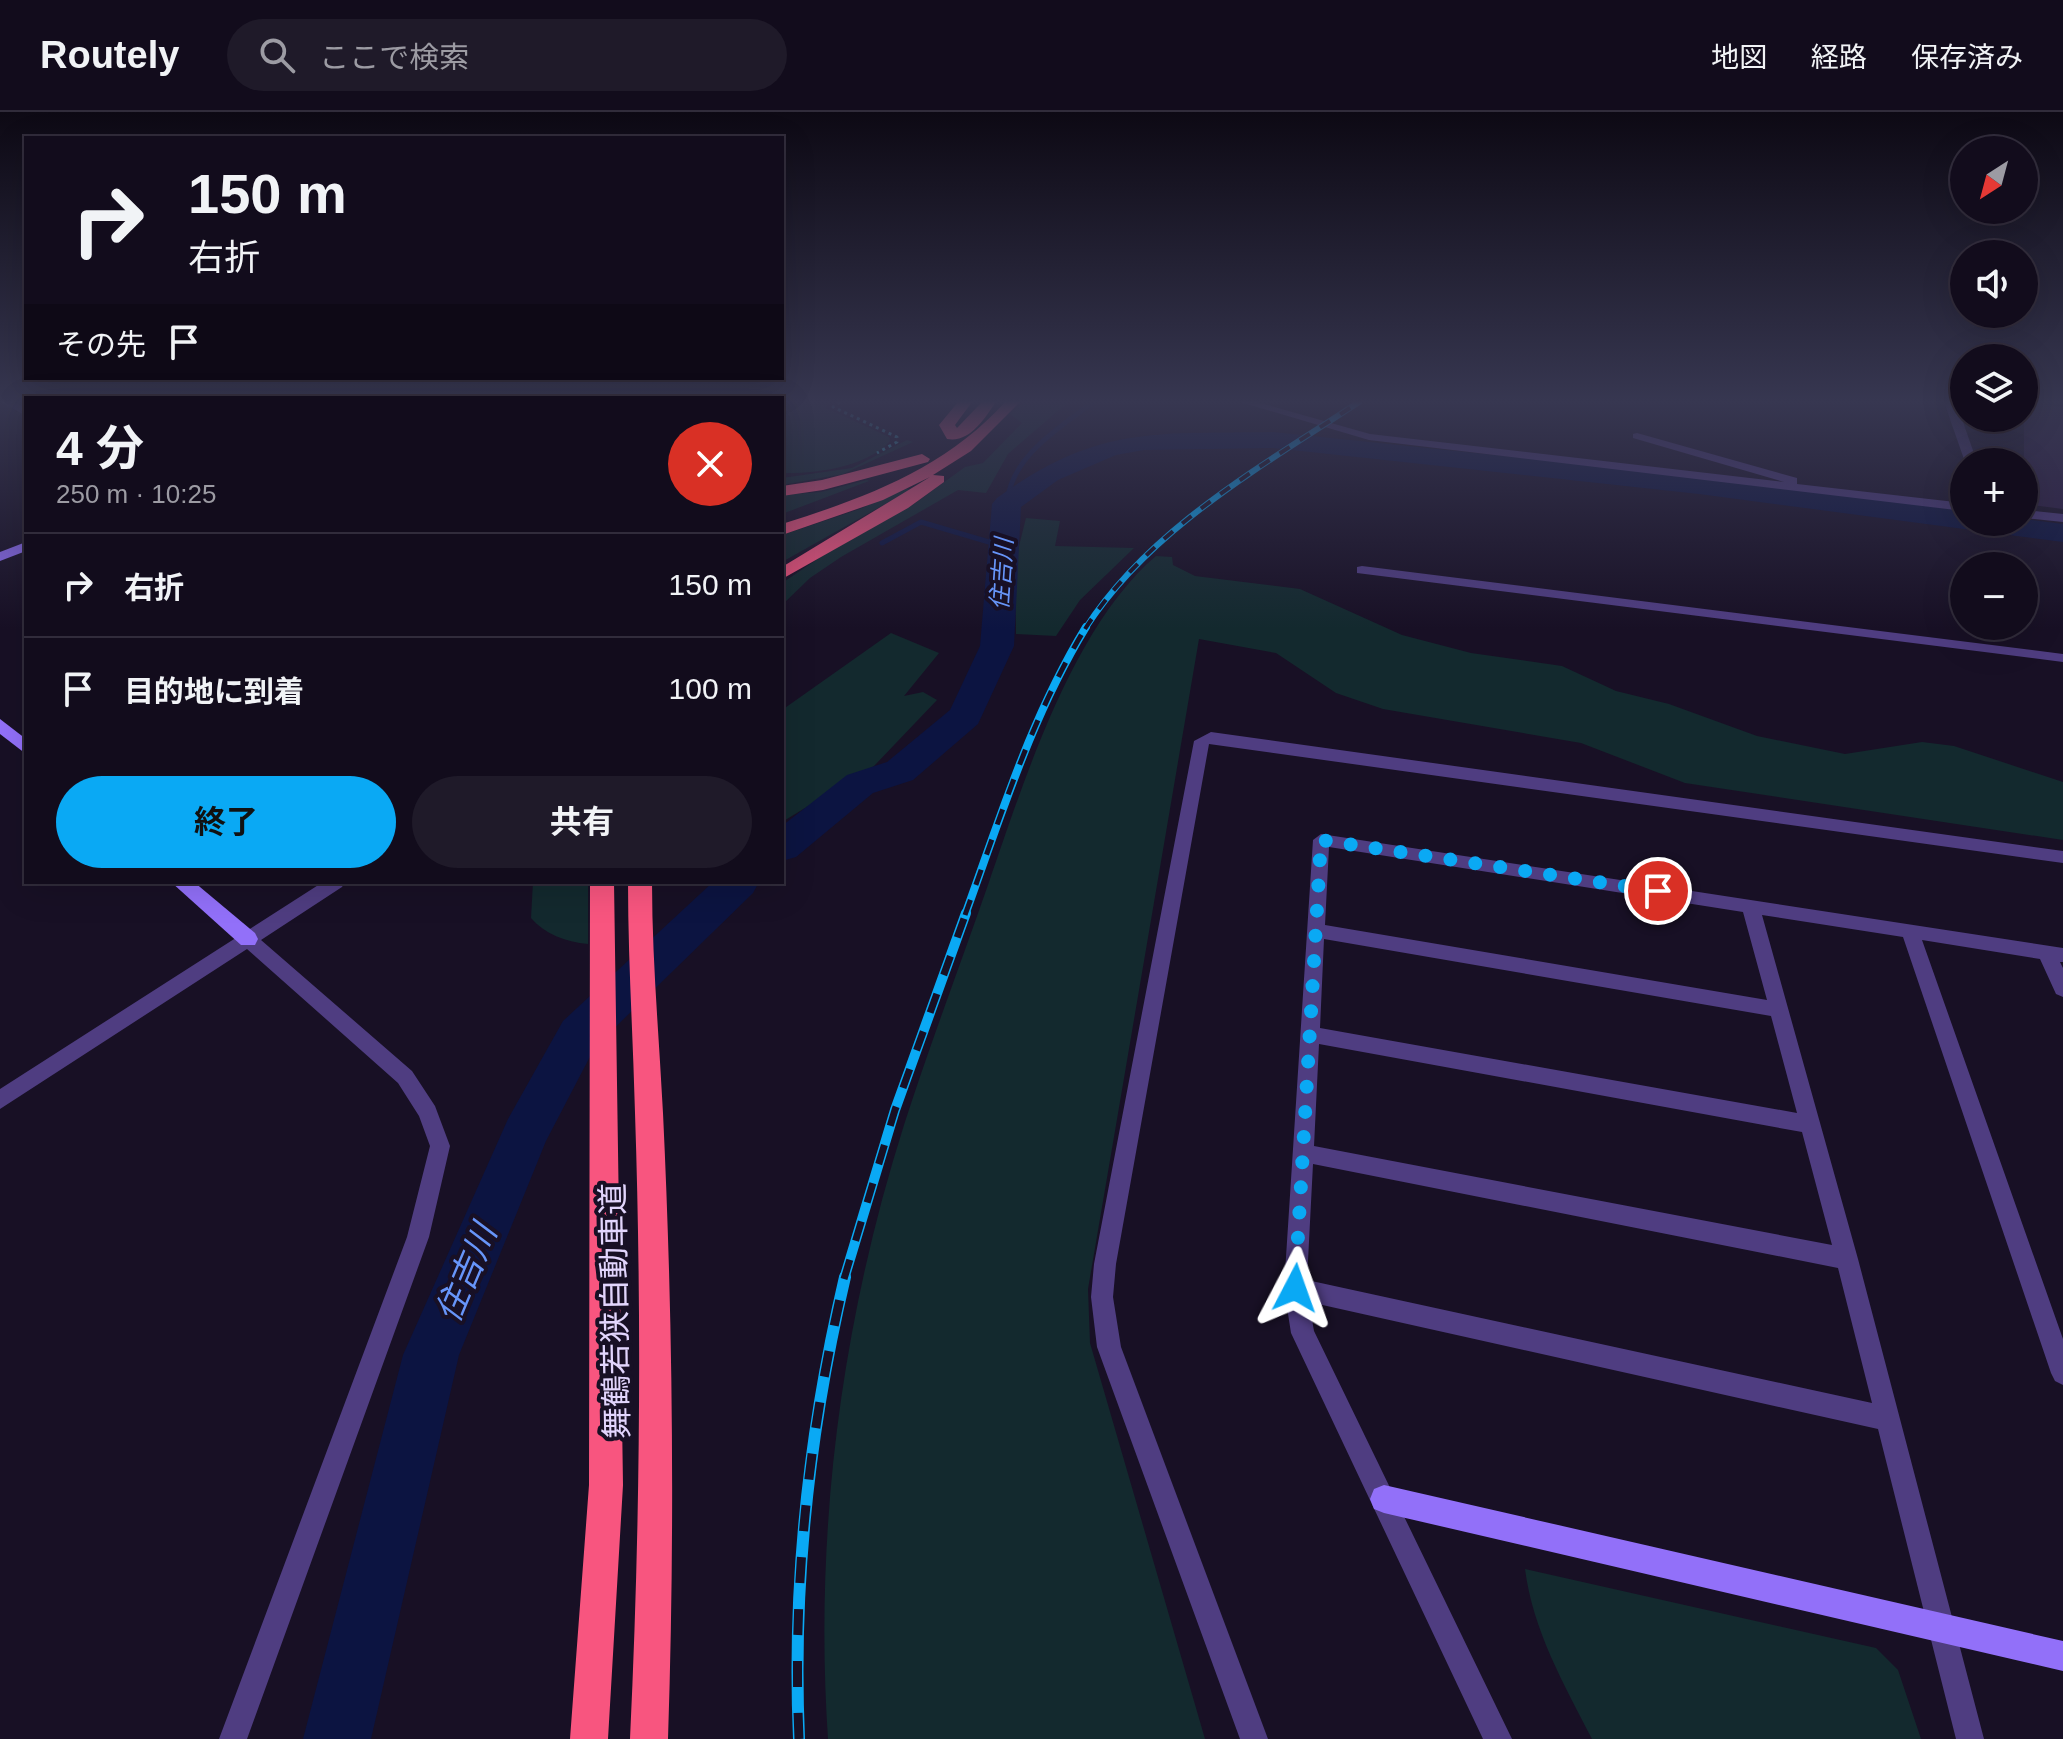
<!DOCTYPE html>
<html lang="ja">
<meta charset="utf-8">
<style>
body{margin:0;font-family:Arial,"Noto Sans JP",sans-serif;background:#1f1a29;color:#f1f3f6;height:100vh;display:flex;flex-direction:column;font-size:30px;white-space:nowrap}
*{box-sizing:border-box;margin:0}
p{font-size:26px;color:#9c9ba3}
.icon{flex:none;width:44px;height:44px;fill:none;stroke:currentColor;stroke-width:2;stroke-linecap:round;stroke-linejoin:round}
.map{position:relative;flex:1;overflow:hidden}
.sheet{position:absolute;left:24px;top:284px;width:760px;height:488px;display:flex;flex-direction:column;background:#120c1c;border-radius:0px;box-shadow:0 8px 32px #0002,0 0 0 2px #312c3b}
.sheet>*{flex:none}
.guide{position:absolute;left:24px;top:24px;width:760px;height:244px;border-radius:0px;box-shadow:0 8px 32px #0002,0 0 0 2px #312c3b;background:#120c1c;color:#f1f3f6;overflow:hidden}
.needle{width:52px;rotate:216deg}
.controls{position:absolute;left:1950px;top:24px;display:grid;gap:16px}
.controls a{display:grid;place-items:center;width:88px;height:88px;border-radius:50%;background:#120c1c;box-shadow:0 8px 32px #0002,0 0 0 2px #312c3b;font-size:40px}
.pin{position:absolute;display:grid;place-items:center;width:68px;height:68px;color:#fff;margin:-34px;border:4px solid #fff;border-radius:50%;box-shadow:0 2px 8px #0007}
.me{position:absolute;width:88px;margin:-44px;rotate:4deg;stroke-linejoin:round;filter:drop-shadow(0 0 6px #0008)}
.turn{display:flex;align-items:center;gap:28px;height:168px;padding:0 32px;font-size:36px}
.turn .icon{width:104px;height:104px;stroke-width:2.5}
.turn b{display:block;font-size:56px;line-height:68px}
.then{display:flex;align-items:center;height:76px;padding:0 32px;background:#0003;gap:16px;font-size:30px}
.round{display:grid;place-items:center;flex:none;width:84px;height:84px;border-radius:42px;background:#1f1a29}
.headline{display:flex;align-items:center;justify-content:space-between;height:136px;padding:0 32px}
h1{font-size:48px;font-weight:700;line-height:60px}
.cta{display:flex;gap:16px;margin-top:auto;padding:16px 32px}
.cta a{flex:1;height:92px;border-radius:48px;background:#0aa9f4;color:#111;font-size:32px;font-weight:700;line-height:92px;text-align:center}
.cta a+a{background:#1f1a29;color:#f1f3f6}
ul{padding:0;list-style:none}
li{display:flex;align-items:center;gap:24px;height:104px;padding:0 32px;border-top:2px solid #312c3b}
li div{flex:1}
li b{display:block;font-size:30px}
li em{font-style:normal}
header{display:flex;align-items:center;gap:48px;box-sizing:border-box;height:112px;padding:0 40px;background:#120c1c;border-bottom:2px solid #312c3b}
header strong{font-size:38px}
nav{display:flex;gap:44px;margin-inline-start:auto;font-size:28px}
.search{width:560px;height:72px;background:#1f1a29;display:flex;align-items:center;gap:20px;box-sizing:border-box;padding:0 28px;border-radius:44px;color:#9c9ba3;font-size:30px}
.map>svg:first-child{display:block}
.green{fill:#13292e}
.lines{fill:none;stroke-linecap:round;stroke-linejoin:round}
.stream{stroke:#0c1441;stroke-width:5}
.river{fill:#0c1441;fill-rule:evenodd}
.building{fill:#2e1d45}
.path{stroke:#349eb2;stroke-width:3;stroke-dasharray:3 4;stroke-linecap:butt}
.street{fill:#4f3d81;fill-rule:evenodd}
.secondary{fill:#9270f9;fill-rule:evenodd}
.highway{fill:#f8557f;fill-rule:evenodd}
.rail-far3-casing{stroke:#0aa9f4;stroke-width:6}
.rail-far2-casing{stroke:#0aa9f4;stroke-width:8}
.rail-far1-casing{stroke:#0aa9f4;stroke-width:10}
.rail-casing{stroke:#0aa9f4;stroke-width:12}
.rail-far3{stroke:#181025;stroke-width:4;stroke-dasharray:12;stroke-linecap:butt}
.rail-far2{stroke:#181025;stroke-width:5;stroke-dasharray:16;stroke-linecap:butt}
.rail-far1{stroke:#181025;stroke-width:7;stroke-dasharray:20;stroke-linecap:butt}
.rail{stroke:#181025;stroke-width:9;stroke-dasharray:26;stroke-linecap:butt}
.route{stroke:#0aa9f4;stroke-width:14;stroke-dasharray:0 25.2}
.labels{text-anchor:middle;stroke-width:8;stroke-linejoin:round;paint-order:stroke}
.far-water-label{font-size:24px;font-style:italic;fill:#6795f9;stroke:#181025}
.near-street-label{font-size:32px;fill:#e2d5fd;stroke:#181025}
.near-water-label{font-size:34px;font-style:italic;fill:#6795f9;stroke:#181025}
</style>
<header>
<strong>Routely</strong>
<div class="search"><svg class="icon" aria-label="search" viewBox="0 0 24 24"><circle cx="10" cy="10" r="6"/><path d="M15 15l6 6"/></svg>ここで検索</div>
<nav><a>地図</a><a>経路</a><a>保存済み</a></nav>
</header>
<div class="map">
<svg width="2063" height="1627" viewBox="0 0 2063 1627">
<rect width="100%" height="100%" fill="#181025"/>
<!-- green -->
<g class="green">
<path d="M782,290H831L824,295L889,325L890,329C867,355 815,362 782,361Z"/>
<polygon points="1025,290 1068,290 1008,342 986,381 958,378 841,445 810,466 782,493 785,469 828,440 914,392 965,355 983,351 1022,311 1010,302"/>
<polygon points="907,328 913,330 843,362 782,373 782,366 852,356"/>
<polygon points="867,368 869,369 782,402 782,383 821,380"/>
<polygon points="906,376 910,378 782,450 782,423 860,397"/>
<polygon points="1026,406 1060,409 1055,434 1134,436 1080,488 1056,524 1016,522 1015,450"/>
<path d="M1156,444L1172,445L1173,453L1195,464L1300,477L1402,523L1471,541L1562,554L1616,579L1669,592L1757,624L1845,642L1922,630L1954,634L2063,670V728L1685,671L1581,631L1383,597L1336,581L1276,541L1199,527L1088,1177L1090,1231L1205,1627H828C814,1421 841,1211 904,1013C930,932 961,851 989,770C1024,669 1072,515 1156,444Z"/>
<polygon points="891,521 939,541 904,584 923,580 937,588 874,654 782,710 782,598"/>
<path d="M533,770H588V832C565,830 545,822 531,806Z"/>
<path d="M1525,1457L1876,1536L1898,1558L1921,1627H1592C1564,1572 1533,1519 1525,1457Z"/>
</g>
<g class="lines">
<!-- stream -->
<g class="stream">
<path d="M1007,392C1010,345 1059,316 1093,290"/>
<polyline points="882,431 921,410 1006,435"/>
</g>
<!-- river -->
<g class="river">
<path d="M1273,320L1699,364L1964,399V410H2024V407L2063,412V430L1699,382L1273,336L1144,338L1116,343L1058,368L1021,395L1014,534L978,612L913,668L873,681L796,745L782,749V714L847,663L887,650L950,598L980,534L992,392L997,386C1097,313 1155,322 1273,320Z"/>
<polygon points="713,770 759,770 753,781 595,935 546,1029 459,1243 371,1627 303,1627 403,1243 508,1007 563,909"/>
</g>
</g>
<!-- building -->
<polygon class="building" points="2024,290 2063,295 2063,397 2024,392"/>
<g class="lines">
<!-- path -->
<polyline class="path" points="840,290 833,295 897,325 897,330 877,341"/>
<!-- street -->
<g class="street">
<polygon points="1,290 14,290 26,296 26,304"/>
<polygon points="1240,290 1257,290 1370,322 1784,370 1633,326 1633,322 1637,321 1797,366 1797,372 1964,391 1964,399 1369,328"/>
<polygon points="1944,290 1956,290 1977,350 1965,350"/>
<polygon points="2024,398 2063,402 2063,410 2024,406"/>
<polygon points="1362,454 2063,542 2063,550 1357,461 1357,455"/>
<polygon points="1211,620 2063,739 2063,751 1209,632 1116,1152 1113,1185 1121,1235 1268,1627 1240,1627 1097,1235 1091,1185 1094,1152 1194,629"/>
<path d="M1321,722L2063,836V850H2060L2063,856V885L2056,882L2040,847L1922,828L2063,1227V1273L2055,1269L2051,1261L1903,825L1762,803L1858,1147L1984,1627H1956L1878,1317L1309,1190L1314,1219L1512,1627H1483L1291,1221L1284,1176L1313,728ZM1329,735L1743,800L1767,888L1325,813ZM1324,827L1771,904L1797,1001L1320,916ZM1319,932L1802,1020L1832,1133L1314,1034ZM1313,1052L1838,1156L1872,1291L1307,1168Z"/>
<polygon points="323,770 345,770 342,775 261,828 412,959 435,994 450,1034 429,1125 247,1627 219,1627 407,1125 430,1034 419,1004 398,971 247,837 0,997 0,977"/>
</g>
<!-- secondary -->
<g class="secondary">
<polygon points="26,430 26,439 0,449 0,440"/>
<polygon points="0,607 26,627 26,642 0,622"/>
<polygon points="171,770 194,770 255,821 258,827 255,833 241,833"/>
<polygon points="1384,1373 2063,1529 2063,1559 1384,1401 1374,1397 1370,1387 1374,1377"/>
</g>
<!-- highway -->
<g class="highway">
<path d="M958,290H972L955,313L957,316L982,290H996C984,307 970,331 947,327L939,313Z"/>
<path d="M1005,290H1020L971,339L933,363L944,364V370L908,396L782,467V455L930,365L883,388L782,423V412C865,386 946,356 1005,290Z"/>
<polygon points="922,342 930,347 928,350 823,378 782,384 782,374 822,368"/>
<polygon points="590,770 614,770 623,1373 608,1627 570,1627 589,1373"/>
<path d="M628,770H652C652,847 659,924 663,1001C673,1209 675,1418 668,1627H630C640,1419 642,1210 635,1001C633,924 628,847 628,770Z"/>
</g>
<defs>
<path id="rail-far3" d="M1085,517C1149,417 1262,354 1359,290"/>
<path id="rail-far2" d="M965,803C1001,704 1031,605 1086,515"/>
<polyline id="rail-far1" points="844,1167 895,998 966,801"/>
<path id="rail" d="M799,1627C792,1470 809,1318 845,1165"/>
</defs>
<!-- rail-far3 casing -->
<use href="#rail-far3" class="rail-far3-casing"/>
<!-- rail-far2 casing -->
<use href="#rail-far2" class="rail-far2-casing"/>
<!-- rail-far1 casing -->
<use href="#rail-far1" class="rail-far1-casing"/>
<!-- rail casing -->
<use href="#rail" class="rail-casing"/>
<!-- rail-far3 -->
<use href="#rail-far3" class="rail-far3"/>
<!-- rail-far2 -->
<use href="#rail-far2" class="rail-far2"/>
<!-- rail-far1 -->
<use href="#rail-far1" class="rail-far1"/>
<!-- rail -->
<use href="#rail" class="rail"/>
</g>
<!-- sky -->
<linearGradient id="sky" x2="0" y2="1"><stop stop-color="#0d0914"/><stop offset="0.56" stop-color="#373751"/><stop offset="1" stop-color="#373751" stop-opacity="0"/></linearGradient>
<rect width="2063" height="517" fill="url(#sky)"/>
<g class="lines">
<!-- route -->
<polyline class="route" points="1295,1176 1321,728 1658,779"/>
</g>
<g class="labels">
<!-- far-water labels -->
<g class="far-water-label">
<text transform="translate(1002 462) rotate(-86)" y="8">住吉川</text>
</g>
<!-- near-street labels -->
<g class="near-street-label">
<text transform="translate(615 1199) rotate(-91)" y="11">舞鶴若狭自動車道</text>
</g>
<!-- near-water labels -->
<g class="near-water-label">
<text transform="translate(466 1161) rotate(-67)" y="12">住吉川</text>
</g>
</g>
</svg>
<div class="controls">
<a><svg class="needle" viewBox="-14 -14 28 28"><path d="M0-13l5 13h-10z" fill="#e53935"/><path d="M0 13l5-13h-10z" fill="#9c9ba3"/></svg></a>
<a><svg class="icon" aria-label="sound" viewBox="0 0 24 24"><path d="M4 9h4l5-4v14l-5-4H4zM17 9q2 3 0 6"/></svg></a>
<a><svg class="icon" aria-label="layers" viewBox="0 0 24 24"><path d="M12 4l9 5-9 5-9-5zM3 14l9 5 9-5"/></svg></a>
<a>+</a>
<a>−</a>
</div>
<div class="pin" style="left:1658px;top:779px;background:#d93025"><svg class="icon" aria-label="arrive" viewBox="0 0 24 24"><path d="M6 21V4h12l-3 4 3 4H6"/></svg></div>
<svg class="me" style="left:1295px;top:1176px" viewBox="-20 -20 40 40"><path d="M0-17L14 15 0 8-14 15z" fill="#0aa9f4" stroke="#fff" stroke-width="4"/></svg>
<div class="guide">
<div class="turn"><svg class="icon" aria-label="right" viewBox="0 0 24 24"><path d="M7 20v-9h11M14 6l5 5-5 5"/></svg><div><b>150 m</b>右折</div></div>
<div class="then">その先<svg class="icon" aria-label="arrive" viewBox="0 0 24 24"><path d="M6 21V4h12l-3 4 3 4H6"/></svg></div>
</div>
<section class="sheet">
<div class="headline"><div><h1>4 分</h1><p>250 m · 10:25</p></div><a class="round" style="background:#d93025;color:#fff"><svg class="icon" aria-label="close" viewBox="0 0 24 24"><path d="M6 6l12 12M18 6L6 18"/></svg></a></div>
<ul>
<li><svg class="icon" aria-label="right" viewBox="0 0 24 24"><path d="M7 20v-9h11M14 6l5 5-5 5"/></svg><div><b>右折</b></div><em>150 m</em></li>
<li><svg class="icon" aria-label="arrive" viewBox="0 0 24 24"><path d="M6 21V4h12l-3 4 3 4H6"/></svg><div><b>目的地に到着</b></div><em>100 m</em></li>
</ul>
<div class="cta"><a>終了</a><a>共有</a></div>
</section>
</div>
